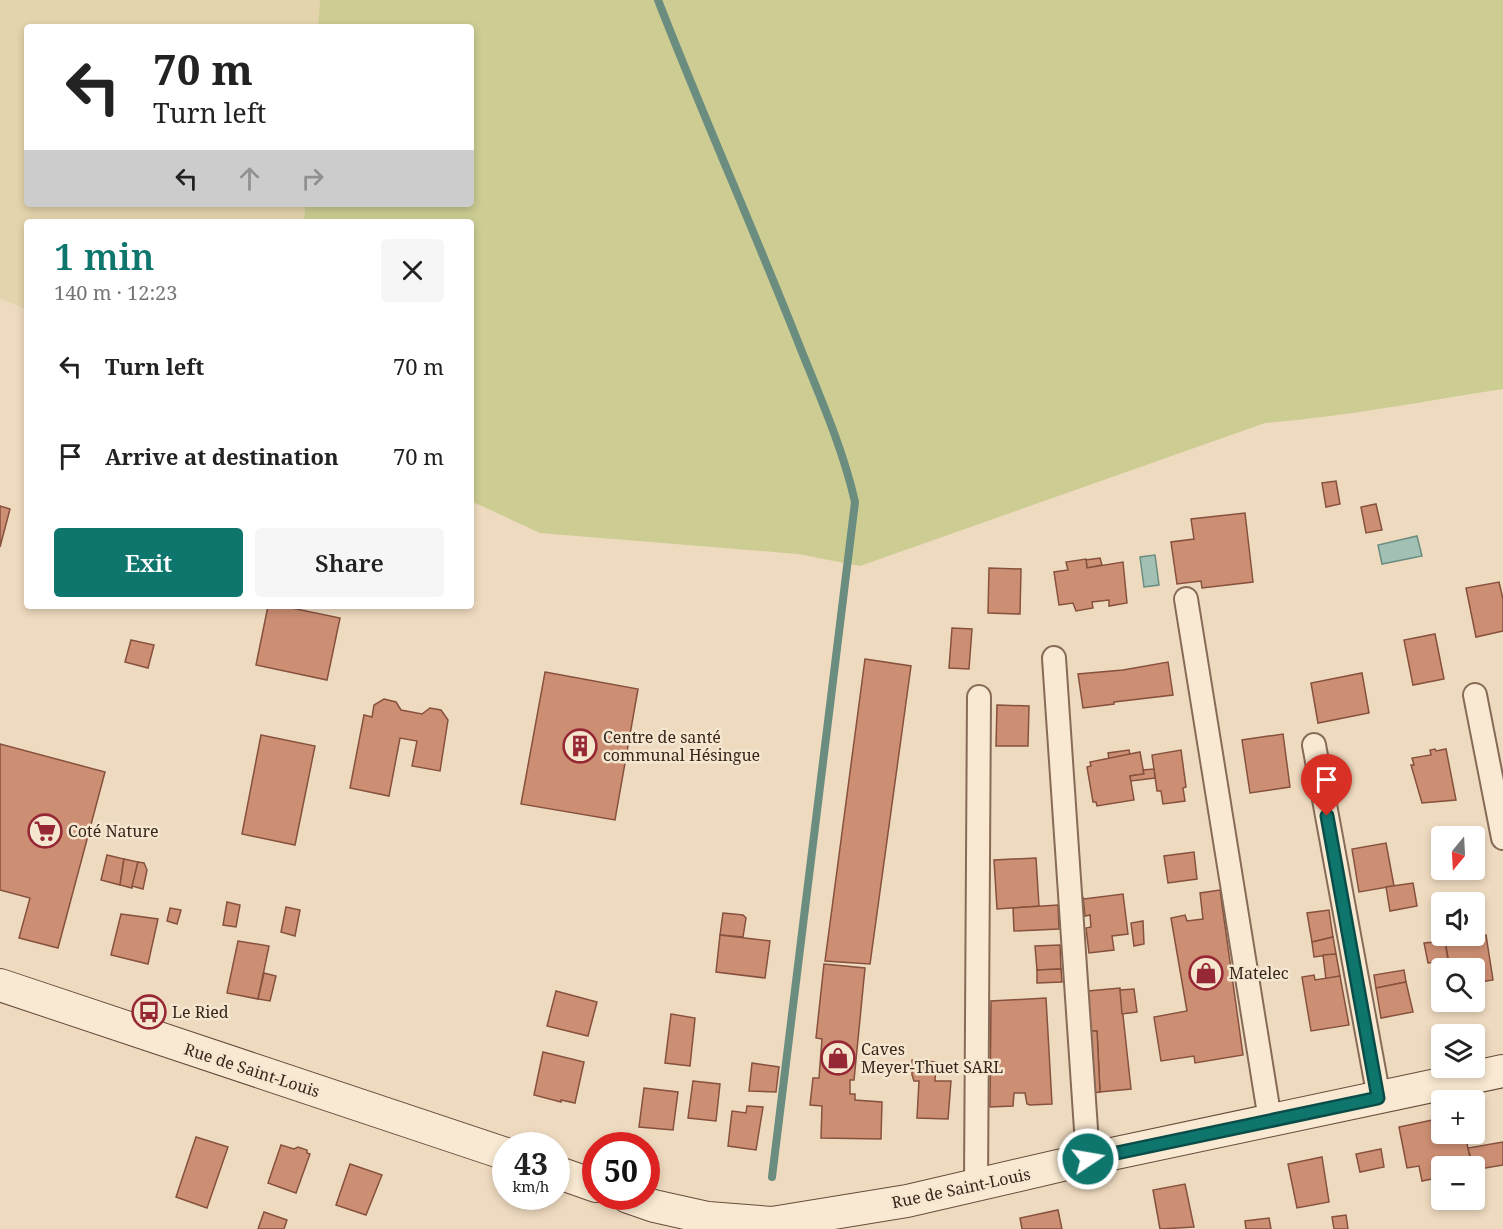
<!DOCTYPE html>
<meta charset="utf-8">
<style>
body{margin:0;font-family:"Noto Serif",serif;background:#f6f6f6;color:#222;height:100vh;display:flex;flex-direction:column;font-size:22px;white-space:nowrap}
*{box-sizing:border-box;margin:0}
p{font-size:20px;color:#767676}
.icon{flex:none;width:33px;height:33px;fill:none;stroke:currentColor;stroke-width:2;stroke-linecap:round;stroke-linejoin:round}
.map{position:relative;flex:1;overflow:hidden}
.panel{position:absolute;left:24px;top:219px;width:450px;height:390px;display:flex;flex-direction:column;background:#fff;border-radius:6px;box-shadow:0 3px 9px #0003}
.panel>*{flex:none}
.hud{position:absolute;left:24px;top:24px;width:450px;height:183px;border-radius:6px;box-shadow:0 3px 9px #0003;background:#fff;color:#222;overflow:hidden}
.needle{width:39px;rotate:198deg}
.fabs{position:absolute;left:1431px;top:826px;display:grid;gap:12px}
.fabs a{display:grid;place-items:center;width:54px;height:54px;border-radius:6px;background:#fff;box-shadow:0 3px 9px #0003;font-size:30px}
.speed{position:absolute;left:492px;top:1132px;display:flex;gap:12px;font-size:30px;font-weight:700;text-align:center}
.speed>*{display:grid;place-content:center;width:78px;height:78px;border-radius:50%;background:#fff;box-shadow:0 3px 9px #0003;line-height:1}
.speed small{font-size:15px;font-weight:400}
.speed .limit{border:9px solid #d22;background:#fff;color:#111}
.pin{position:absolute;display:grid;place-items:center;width:51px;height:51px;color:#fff;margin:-62px -26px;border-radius:50% 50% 50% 0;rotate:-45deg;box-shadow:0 0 6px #0007}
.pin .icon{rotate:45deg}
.me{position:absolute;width:66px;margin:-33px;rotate:78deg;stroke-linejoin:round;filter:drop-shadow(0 0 4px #0008)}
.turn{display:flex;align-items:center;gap:21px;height:126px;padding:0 30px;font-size:27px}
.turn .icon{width:78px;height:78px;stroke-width:2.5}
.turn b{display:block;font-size:42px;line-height:51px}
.lanes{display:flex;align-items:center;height:57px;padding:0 30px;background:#0003;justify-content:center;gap:30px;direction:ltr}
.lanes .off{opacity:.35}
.round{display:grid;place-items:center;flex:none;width:63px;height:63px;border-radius:6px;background:#f6f6f6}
.summary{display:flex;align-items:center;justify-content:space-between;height:102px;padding:0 30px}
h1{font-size:36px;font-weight:600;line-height:45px;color:#0f766e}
.primary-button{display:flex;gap:12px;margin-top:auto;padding:12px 30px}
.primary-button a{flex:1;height:69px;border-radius:6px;background:#0f766e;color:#fff;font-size:24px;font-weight:600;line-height:69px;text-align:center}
.primary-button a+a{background:#f6f6f6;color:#222}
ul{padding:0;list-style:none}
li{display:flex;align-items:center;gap:18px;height:90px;padding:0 30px}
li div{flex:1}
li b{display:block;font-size:22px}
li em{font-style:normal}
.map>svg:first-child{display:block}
.farmland{fill:#e4d4ad}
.green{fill:#cccc93}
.water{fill:#a2c0b4;stroke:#6a8d80;stroke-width:1.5}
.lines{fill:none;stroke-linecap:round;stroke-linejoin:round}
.stream{stroke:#6a8d80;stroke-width:8}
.building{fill:#cd8f74;stroke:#86513d;stroke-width:1.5}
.street-casing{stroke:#876b57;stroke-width:26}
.secondary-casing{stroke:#684c3b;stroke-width:34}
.street{stroke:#f9e9d2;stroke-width:22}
.secondary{stroke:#f9e9d2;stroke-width:32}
.route-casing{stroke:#0a4d48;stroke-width:15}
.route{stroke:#0f766e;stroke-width:10}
.labels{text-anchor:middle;stroke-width:5;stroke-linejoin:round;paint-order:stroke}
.poi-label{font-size:16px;fill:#36261c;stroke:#f5e6cf;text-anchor:start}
.street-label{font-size:16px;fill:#36261c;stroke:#f5e6cf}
</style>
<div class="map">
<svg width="1503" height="1229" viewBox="0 0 1503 1229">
<rect width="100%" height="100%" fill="#eedabf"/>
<!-- farmland -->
<polygon class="farmland" points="0,0 320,0 318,27 27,27 27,204 305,204 304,222 27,222 27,310 0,298"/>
<!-- green -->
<path class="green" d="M320,0H1503V389C1424,401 1344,417 1265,423L860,566L798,554L540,533L471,501V222H304L305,204H471V27H318Z"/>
<!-- water -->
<g class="water">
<polygon points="1417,536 1422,556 1382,564 1378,545"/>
<polygon points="1155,555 1159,585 1144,587 1140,557"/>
</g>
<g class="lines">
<!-- stream -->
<path class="stream" d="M658,0C703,116 754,230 800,347C820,397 843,449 855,502L772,1177"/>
</g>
<!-- building -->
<g class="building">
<polygon points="1336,481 1340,504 1326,507 1322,483"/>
<polygon points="1376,504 1382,530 1366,533 1361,507"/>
<polygon points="0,506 10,509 0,547"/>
<polygon points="1245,513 1253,582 1202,588 1201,581 1177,584 1171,542 1194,539 1191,519"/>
<polygon points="1100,558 1102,565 1087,568 1086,560"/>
<polygon points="1086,559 1087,568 1123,562 1127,603 1109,606 1109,600 1092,602 1093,608 1076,611 1073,603 1059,605 1054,572 1068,570 1066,562"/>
<polygon points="989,568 1021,569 1020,614 988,613"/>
<polygon points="1499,582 1503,599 1503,631 1476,637 1466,588"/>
<polygon points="268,606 282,606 340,618 327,680 256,665"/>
<polygon points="952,628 972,629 969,669 949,668"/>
<polygon points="1435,634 1444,679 1413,685 1404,640"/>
<polygon points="131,640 154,645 148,668 125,662"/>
<polygon points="865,659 911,666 870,964 825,961"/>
<polygon points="1168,662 1173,695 1114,702 1114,704 1083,708 1078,674 1123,670"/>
<polygon points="545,672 638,689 615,820 521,804"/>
<polygon points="1362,673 1369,713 1318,723 1311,683"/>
<polygon points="384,699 396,702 401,710 422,714 430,708 441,710 448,720 440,771 412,766 417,741 400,738 389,796 350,788 364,715 372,717 374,705"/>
<polygon points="997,705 1029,706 1028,746 996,746"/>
<polygon points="1283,734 1290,787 1250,793 1242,740"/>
<polygon points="261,735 315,746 295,845 242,834"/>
<polygon points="0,744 105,772 58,948 19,938 30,898 0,890"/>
<polygon points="1435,749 1436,751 1446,749 1456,800 1422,803 1411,765 1414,765 1412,758 1431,755 1430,750"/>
<polygon points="1129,750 1130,754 1126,756 1109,759 1108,753"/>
<polygon points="1181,750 1186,787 1183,788 1185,801 1163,804 1161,791 1157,791 1152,755"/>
<polygon points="1140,752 1144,774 1130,776 1134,800 1097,806 1096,802 1093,802 1087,767 1091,766 1090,762"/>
<polygon points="1154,769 1155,778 1131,781 1130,776 1144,774 1143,770"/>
<polygon points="1386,843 1394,886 1359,892 1352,849"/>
<polygon points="1194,852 1197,879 1168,883 1164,856"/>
<polygon points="107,855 124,859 120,885 101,880"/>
<polygon points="1036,858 1039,906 997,909 994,860"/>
<polygon points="124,859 138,862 132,888 120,885"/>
<polygon points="138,862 144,863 147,870 143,889 132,886"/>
<polygon points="1413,883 1417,906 1390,911 1386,887"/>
<polygon points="1220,890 1243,1055 1195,1063 1194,1056 1161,1061 1154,1017 1187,1011 1171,918 1185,915 1187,921 1203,919 1200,893"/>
<polygon points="1123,894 1128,934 1112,936 1114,950 1089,953 1086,928 1091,927 1090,915 1085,916 1083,897 1084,899"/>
<polygon points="227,902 240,905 236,927 223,925"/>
<polygon points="1058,905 1059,929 1014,931 1013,908"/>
<polygon points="286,907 300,910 295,936 281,932"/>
<polygon points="170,908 181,910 177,924 167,921"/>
<polygon points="1329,910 1333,937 1312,942 1307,913"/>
<polygon points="723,913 743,915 746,918 743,937 720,935"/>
<polygon points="121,914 158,919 148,964 111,955"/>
<polygon points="1143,921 1144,944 1134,946 1131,923"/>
<polygon points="720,935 770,941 765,978 716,972"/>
<polygon points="1486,935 1493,980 1474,983 1474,969 1450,969 1445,941"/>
<polygon points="1333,937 1336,954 1314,957 1312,942"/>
<polygon points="238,941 269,946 258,999 227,993"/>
<polygon points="1445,941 1448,961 1428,963 1424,943"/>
<polygon points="1060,945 1061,969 1037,970 1035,946"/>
<polygon points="1336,954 1340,976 1326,979 1323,955"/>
<polygon points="824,964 865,968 854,1080 850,1080 850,1094 855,1094 855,1100 882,1102 881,1139 821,1138 822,1106 810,1105 813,1078 819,1078 822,1039 816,1038"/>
<polygon points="1061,969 1062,982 1037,983 1037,970"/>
<polygon points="1404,970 1406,982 1376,988 1374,975"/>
<polygon points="264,973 276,976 270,1001 258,999"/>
<polygon points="1314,975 1315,980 1340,976 1349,1025 1311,1031 1302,977"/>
<polygon points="1406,982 1413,1012 1381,1018 1376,988"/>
<polygon points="1120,988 1131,1089 1100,1092 1097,1031 1089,1031 1088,991"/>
<polygon points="1134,989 1137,1012 1122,1014 1120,990"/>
<polygon points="556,991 597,1002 588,1036 547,1026"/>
<polygon points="1046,998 1052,1104 1030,1105 1027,1104 1025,1093 1014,1093 1013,1106 990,1107 991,1001"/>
<polygon points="671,1014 695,1018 690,1066 665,1063"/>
<polygon points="1089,1031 1097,1031 1100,1092 1093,1093"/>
<polygon points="543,1052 584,1062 575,1103 561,1100 561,1102 534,1095"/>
<polygon points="912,1060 936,1062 935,1081 951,1081 948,1119 917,1118 919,1081 914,1081 912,1075"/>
<polygon points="752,1063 779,1067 776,1092 749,1091"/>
<polygon points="693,1081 720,1084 716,1121 688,1118"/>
<polygon points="644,1088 678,1092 673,1130 639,1127"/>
<polygon points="747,1106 763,1107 756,1150 728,1146 732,1111 746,1113"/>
<polygon points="1442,1118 1442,1134 1465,1134 1472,1167 1442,1167 1442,1177 1422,1181 1419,1166 1407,1168 1399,1127"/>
<polygon points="196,1137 228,1147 207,1208 176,1197"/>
<polygon points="1503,1142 1503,1165 1474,1170 1468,1148"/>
<polygon points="281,1145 294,1149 298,1147 307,1150 307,1153 310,1154 296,1193 268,1183"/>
<polygon points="1381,1149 1384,1167 1360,1172 1356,1154"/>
<polygon points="1322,1157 1329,1202 1297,1208 1288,1164"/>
<polygon points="350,1164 382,1175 366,1215 336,1205"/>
<polygon points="1185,1184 1194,1227 1160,1229 1153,1190"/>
<polygon points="1058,1210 1062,1229 1022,1229 1020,1218"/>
<polygon points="264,1212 287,1220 284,1229 258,1229"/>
<polygon points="1346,1215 1348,1229 1334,1229 1332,1217"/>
<polygon points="1269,1218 1271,1229 1246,1229 1245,1221"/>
</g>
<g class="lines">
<defs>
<g id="street">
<polyline points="1186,599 1270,1120"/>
<polyline points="1054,658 1088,1159"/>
<polyline points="1475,695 1503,838"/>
<polyline points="1314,745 1379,1098"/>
<polyline points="976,1185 979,697"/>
</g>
<g id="secondary">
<polyline points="0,985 506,1154"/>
<polyline points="556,1172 596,1186"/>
<polyline points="628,1197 654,1206 708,1218 772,1223 907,1201 1088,1159 1503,1071"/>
</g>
</defs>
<!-- street casing -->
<use href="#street" class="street-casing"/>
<!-- secondary casing -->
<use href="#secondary" class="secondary-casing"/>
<!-- street -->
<use href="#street" class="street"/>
<!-- secondary -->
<use href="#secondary" class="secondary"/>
</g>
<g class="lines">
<defs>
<polyline id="route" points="1088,1159 1378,1098 1327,816"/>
</defs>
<!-- route casing -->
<use href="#route" class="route-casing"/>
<!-- route -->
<use href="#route" class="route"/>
</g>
<!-- icons -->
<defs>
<symbol id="building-ring" viewBox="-11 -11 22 22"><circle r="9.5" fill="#f5e6cf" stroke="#962735" stroke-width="1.5"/><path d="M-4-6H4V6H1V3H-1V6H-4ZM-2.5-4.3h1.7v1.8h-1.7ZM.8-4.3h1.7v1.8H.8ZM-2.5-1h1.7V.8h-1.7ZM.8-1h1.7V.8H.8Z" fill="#962735"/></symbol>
<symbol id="supermarket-ring" viewBox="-11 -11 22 22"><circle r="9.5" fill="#f5e6cf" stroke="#962735" stroke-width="1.5"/><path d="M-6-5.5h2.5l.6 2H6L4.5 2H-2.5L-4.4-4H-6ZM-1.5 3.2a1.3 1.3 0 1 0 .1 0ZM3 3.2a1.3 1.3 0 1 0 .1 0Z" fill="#962735"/></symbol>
<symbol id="shop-ring" viewBox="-11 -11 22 22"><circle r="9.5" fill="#f5e6cf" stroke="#962735" stroke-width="1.5"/><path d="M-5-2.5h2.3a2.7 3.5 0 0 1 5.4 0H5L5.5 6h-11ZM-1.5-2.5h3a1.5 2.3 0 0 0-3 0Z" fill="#962735"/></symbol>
<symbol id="bus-ring" viewBox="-11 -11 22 22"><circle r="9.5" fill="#f5e6cf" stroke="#962735" stroke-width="1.5"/><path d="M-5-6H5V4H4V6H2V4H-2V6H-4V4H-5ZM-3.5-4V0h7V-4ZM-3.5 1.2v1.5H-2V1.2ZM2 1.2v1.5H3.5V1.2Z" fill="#962735"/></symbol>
</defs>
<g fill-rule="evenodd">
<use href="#building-ring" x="561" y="727" width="38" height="38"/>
<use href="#supermarket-ring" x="26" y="812" width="38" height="38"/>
<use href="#shop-ring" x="1187" y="954" width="38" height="38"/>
<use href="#bus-ring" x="130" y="993" width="38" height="38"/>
<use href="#shop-ring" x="819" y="1039" width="38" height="38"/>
</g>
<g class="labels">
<!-- poi labels -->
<g class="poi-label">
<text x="603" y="743">Centre de santé<tspan x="603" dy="18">communal Hésingue</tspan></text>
<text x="68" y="837">Coté Nature</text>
<text x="1229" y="979">Matelec</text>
<text x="172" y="1018">Le Ried</text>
<text x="861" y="1055">Caves<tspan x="861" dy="18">Meyer-Thuet SARL</tspan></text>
</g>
<!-- street labels -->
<g class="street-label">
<text transform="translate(252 1070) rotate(18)" y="6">Rue de Saint-Louis</text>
<text transform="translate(961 1188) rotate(-12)" y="6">Rue de Saint-Louis</text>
</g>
</g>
</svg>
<div class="fabs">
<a><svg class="needle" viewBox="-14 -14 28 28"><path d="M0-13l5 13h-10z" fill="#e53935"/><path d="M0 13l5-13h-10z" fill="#767676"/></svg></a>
<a><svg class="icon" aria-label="sound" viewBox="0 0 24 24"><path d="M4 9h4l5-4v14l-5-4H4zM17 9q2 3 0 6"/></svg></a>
<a><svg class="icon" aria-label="search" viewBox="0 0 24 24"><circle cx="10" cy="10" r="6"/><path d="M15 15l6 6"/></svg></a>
<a><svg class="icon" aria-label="layers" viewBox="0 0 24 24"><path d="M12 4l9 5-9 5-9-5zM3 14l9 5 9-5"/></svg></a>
<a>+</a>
<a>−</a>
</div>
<div class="speed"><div>43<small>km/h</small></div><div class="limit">50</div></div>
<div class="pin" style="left:1327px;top:816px;background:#d93025"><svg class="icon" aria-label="arrive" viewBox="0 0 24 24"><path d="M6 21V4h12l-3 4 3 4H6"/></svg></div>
<svg class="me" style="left:1088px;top:1159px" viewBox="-20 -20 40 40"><circle r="17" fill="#0f766e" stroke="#fff" stroke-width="3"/><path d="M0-11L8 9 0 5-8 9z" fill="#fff"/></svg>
<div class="hud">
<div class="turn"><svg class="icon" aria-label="left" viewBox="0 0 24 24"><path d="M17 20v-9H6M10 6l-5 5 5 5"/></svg><div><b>70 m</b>Turn left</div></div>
<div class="lanes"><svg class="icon" aria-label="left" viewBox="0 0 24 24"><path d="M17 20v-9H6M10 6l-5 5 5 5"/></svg><svg class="icon off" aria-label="ahead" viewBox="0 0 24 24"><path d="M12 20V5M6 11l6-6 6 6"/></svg><svg class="icon off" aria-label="right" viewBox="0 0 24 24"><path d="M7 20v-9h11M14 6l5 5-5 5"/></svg></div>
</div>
<section class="panel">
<div class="summary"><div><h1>1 min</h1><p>140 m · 12:23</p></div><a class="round"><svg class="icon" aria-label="close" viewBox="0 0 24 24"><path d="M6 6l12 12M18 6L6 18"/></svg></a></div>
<ul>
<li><svg class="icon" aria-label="left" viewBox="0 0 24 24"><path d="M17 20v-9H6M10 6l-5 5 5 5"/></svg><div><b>Turn left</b></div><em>70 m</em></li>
<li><svg class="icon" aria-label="arrive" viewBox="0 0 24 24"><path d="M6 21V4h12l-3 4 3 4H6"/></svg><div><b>Arrive at destination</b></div><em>70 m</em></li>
</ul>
<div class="primary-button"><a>Exit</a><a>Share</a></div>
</section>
</div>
